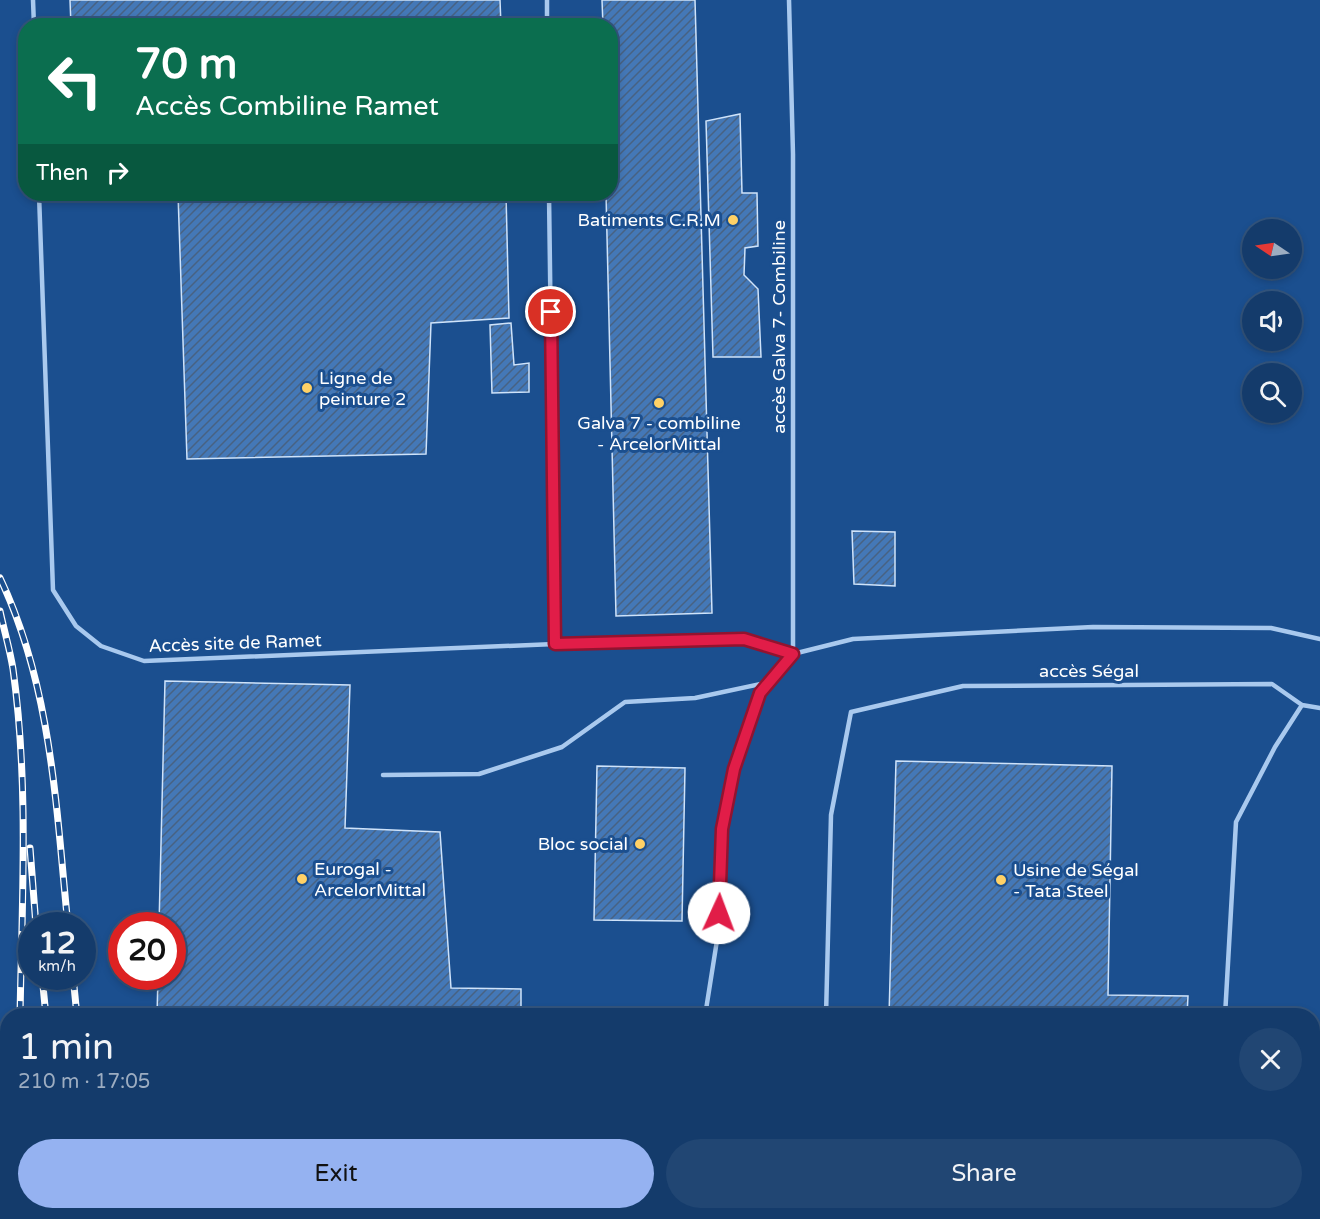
<!DOCTYPE html>
<meta charset="utf-8">
<style>
body{margin:0;font-family:"Varela Round",sans-serif;background:#214673;color:#f1f3f6;height:100vh;display:flex;flex-direction:column;font-size:22px;white-space:nowrap}
*{box-sizing:border-box;margin:0}
p{font-size:20px;color:#9dadc1}
.icon{flex:none;width:33px;height:33px;fill:none;stroke:currentColor;stroke-width:2;stroke-linecap:round;stroke-linejoin:round}
.map{position:relative;flex:1;overflow:hidden}
.panel{position:absolute;left:0px;top:1008px;width:1320px;height:212px;display:flex;flex-direction:column;background:#143b6b;border-radius:24px 24px 0 0;box-shadow:0 3px 9px #0003,0 0 0 2px #33557e}
.panel>*{flex:none}
.top-card{position:absolute;left:18px;top:18px;width:600px;height:183px;border-radius:24px;box-shadow:0 3px 9px #0003,0 0 0 2px #33557e;background:#0b6e4f;color:#fff;overflow:hidden}
.needle{width:39px;rotate:283deg}
.fabs{position:absolute;left:1242px;top:219px;display:grid;gap:12px}
.fabs a{display:grid;place-items:center;width:60px;height:60px;border-radius:50%;background:#143b6b;box-shadow:0 3px 9px #0003,0 0 0 2px #33557e;font-size:30px}
.speed{position:absolute;left:18px;top:912px;display:flex;gap:12px;font-size:30px;font-weight:700;text-align:center}
.speed>*{display:grid;place-content:center;width:78px;height:78px;border-radius:50%;background:#143b6b;box-shadow:0 3px 9px #0003,0 0 0 2px #33557e;line-height:1}
.speed small{font-size:15px;font-weight:400}
.speed .limit{border:9px solid #d22;background:#fff;color:#111}
.pin{position:absolute;display:grid;place-items:center;width:51px;height:51px;color:#fff;margin:-26px;border:3px solid #fff;border-radius:50%;box-shadow:0 2px 6px #0007}
.me{position:absolute;width:66px;margin:-33px;rotate:2deg;stroke-linejoin:round;filter:drop-shadow(0 0 4px #0008)}
.turn{display:flex;align-items:center;gap:21px;height:126px;padding:0 18px;font-size:27px}
.turn .icon{width:78px;height:78px;stroke-width:2.5}
.turn b{display:block;font-size:42px;line-height:51px}
.then{display:flex;align-items:center;height:57px;padding:0 18px;background:#0003;gap:12px;font-size:22px}
.round{display:grid;place-items:center;flex:none;width:63px;height:63px;border-radius:32px;background:#214673}
.headline{display:flex;align-items:center;justify-content:space-between;height:102px;padding:0 18px}
h1{font-size:36px;font-weight:600;line-height:45px}
.primary-button{display:flex;gap:12px;margin-top:auto;padding:12px 18px}
.primary-button a{flex:1;height:69px;border-radius:36px;background:#95b2f1;color:#111;font-size:24px;font-weight:600;line-height:69px;text-align:center}
.primary-button a+a{background:#214673;color:#f1f3f6}
.map>svg:first-child{display:block}
.building{fill:url(#building-hatch);stroke:#cfe3fa;stroke-width:1.5}
.lines{fill:none;stroke-linecap:round;stroke-linejoin:round}
.lane{stroke:#a9c9ee;stroke-width:4.5}
.rail-casing{stroke:#fff;stroke-width:7}
.rail{stroke:#1b4f8f;stroke-width:4.5;stroke-dasharray:14;stroke-linecap:butt}
.route-casing{stroke:#92132f;stroke-width:15}
.route{stroke:#e11d48;stroke-width:10}
.poi-dot{fill:#ffd166;stroke:#1b4f8f;stroke-width:2}
.labels{text-anchor:middle;stroke-width:6;stroke-linejoin:round;paint-order:stroke}
.poi-label{font-size:18px;fill:#fff;stroke:#1b4f8f;text-anchor:start}
.street-label{font-size:18px;fill:#fff;stroke:#1b4f8f}
</style>
<div class="map">
<svg width="1320" height="1219" viewBox="0 0 1320 1219">
<defs>
<pattern id="building-hatch" width="6" height="6" patternUnits="userSpaceOnUse" patternTransform="scale(1.5)"><rect width="6" height="6" fill="#4478b7"/><path d="M-1 1l2-2M0 6l6-6M5 7l2-2" fill="none" stroke="#486282"/></pattern>
</defs>
<rect width="100%" height="100%" fill="#1b4f8f"/>
<!-- building -->
<g class="building">
<polygon points="70,0 500,0 501,26 71,26"/>
<polygon points="602,0 695,0 712,613 616,616 606,194 610,194 610,26 603,26"/>
<polygon points="740,114 742,193 757,193 758,246 745,248 744,275 758,289 761,357 713,357 706,121"/>
<polygon points="178,194 506,194 509,318 431,323 426,454 187,459"/>
<polygon points="511,323 514,365 529,363 529,392 492,393 490,325"/>
<polygon points="852,531 895,532 895,586 854,584"/>
<polygon points="165,681 350,685 345,828 440,832 451,988 521,989 521,1016 157,1016 158,976 172,976 172,926 159,926"/>
<polygon points="896,761 1112,766 1108,995 1188,996 1187,1016 889,1016"/>
<polygon points="597,766 685,768 682,921 594,920"/>
<rect x="131" y="1212" width="394" height="7"/>
<polygon points="884,1212 1183,1212 1182,1219 884,1219"/>
</g>
<g class="lines">
<!-- lane -->
<g class="lane">
<polyline points="33,0 34,26"/>
<polyline points="547,0 547,26"/>
<polyline points="39,194 53,590 76,626 101,646 144,661 555,644"/>
<polyline points="549,194 555,644 744,639 793,654 793,154 789,0"/>
<polyline points="383,775 479,774 562,747 625,702 695,698 770,682"/>
<polyline points="705,1016 718,934 722,829 734,769 760,693 793,654 853,639 1093,627 1271,628 1320,639"/>
<polyline points="826,1016 831,815 851,712 963,686 1272,684 1302,705 1320,708"/>
<polyline points="1225,1016 1236,822 1275,747 1302,705"/>
<polyline points="576,1219 577,1212"/>
<polyline points="822,1219 822,1212"/>
<polyline points="1219,1219 1219,1212"/>
</g>
<defs>
<g id="rail">
<path d="M0,578C52,688 56,807 68,926"/>
<path d="M0,611C4,630 10,650 13,669C29,784 22,900 20,1016"/>
<polyline points="30,848 36,926"/>
<polyline points="42,976 46,1016"/>
<polyline points="73,976 77,1016"/>
<polyline points="84,1212 84,1219"/>
<polyline points="97,1212 98,1219"/>
<polyline points="18,1219 18,1212"/>
<polyline points="36,1219 36,1212"/>
<polyline points="55,1219 55,1212"/>
</g>
</defs>
<!-- rail casing -->
<use href="#rail" class="rail-casing"/>
<!-- rail -->
<use href="#rail" class="rail"/>
</g>
<g class="lines">
<defs>
<polyline id="route" points="551,312 555,644 744,639 793,654 760,693 734,769 722,829 719,913"/>
</defs>
<!-- route casing -->
<use href="#route" class="route-casing"/>
<!-- route -->
<use href="#route" class="route"/>
</g>
<!-- markers -->
<g class="poi-dot">
<circle cx="733" cy="220" r="6"/>
<circle cx="307" cy="388" r="6"/>
<circle cx="659" cy="403" r="6"/>
<circle cx="640" cy="844" r="6"/>
<circle cx="302" cy="879" r="6"/>
<circle cx="1001" cy="880" r="6"/>
</g>
<g class="labels">
<!-- poi labels -->
<g class="poi-label">
<text x="721" y="226" text-anchor="end">Batiments C.R.M</text>
<text x="319" y="384">Ligne de<tspan x="319" dy="21">peinture 2</tspan></text>
<text x="659" y="429" text-anchor="middle">Galva 7 - combiline<tspan x="659" dy="21">- ArcelorMittal</tspan></text>
<text x="628" y="850" text-anchor="end">Bloc social</text>
<text x="314" y="875">Eurogal -<tspan x="314" dy="21">ArcelorMittal</tspan></text>
<text x="1013" y="876">Usine de Ségal<tspan x="1013" dy="21">- Tata Steel</tspan></text>
</g>
<!-- street labels -->
<g class="street-label">
<text transform="translate(779 327) rotate(-90)" y="6">accès Galva 7- Combiline</text>
<text transform="translate(235 643) rotate(-2)" y="6">Accès site de Ramet</text>
<text x="1089" y="677">accès Ségal</text>
</g>
</g>
</svg>
<div class="fabs">
<a><svg class="needle" viewBox="-14 -14 28 28"><path d="M0-13l5 13h-10z" fill="#e53935"/><path d="M0 13l5-13h-10z" fill="#9dadc1"/></svg></a>
<a><svg class="icon" aria-label="sound" viewBox="0 0 24 24"><path d="M4 9h4l5-4v14l-5-4H4zM17 9q2 3 0 6"/></svg></a>
<a><svg class="icon" aria-label="search" viewBox="0 0 24 24"><circle cx="10" cy="10" r="6"/><path d="M15 15l6 6"/></svg></a>
</div>
<div class="speed"><div>12<small>km/h</small></div><div class="limit">20</div></div>
<div class="pin" style="left:551px;top:312px;background:#d93025"><svg class="icon" aria-label="arrive" viewBox="0 0 24 24"><path d="M6 21V4h12l-3 4 3 4H6"/></svg></div>
<svg class="me" style="left:719px;top:913px" viewBox="-20 -20 40 40"><circle r="19" fill="#fff"/><path d="M0-13L10 11 0 6-10 11z" fill="#e11d48"/></svg>
<div class="top-card">
<div class="turn"><svg class="icon" aria-label="left" viewBox="0 0 24 24"><path d="M17 20v-9H6M10 6l-5 5 5 5"/></svg><div><b>70 m</b>Accès Combiline Ramet</div></div>
<div class="then">Then<svg class="icon" aria-label="right" viewBox="0 0 24 24"><path d="M7 20v-9h11M14 6l5 5-5 5"/></svg></div>
</div>
<section class="panel">
<div class="headline"><div><h1>1 min</h1><p>210 m · 17:05</p></div><a class="round"><svg class="icon" aria-label="close" viewBox="0 0 24 24"><path d="M6 6l12 12M18 6L6 18"/></svg></a></div>
<div class="primary-button"><a>Exit</a><a>Share</a></div>
</section>
</div>
